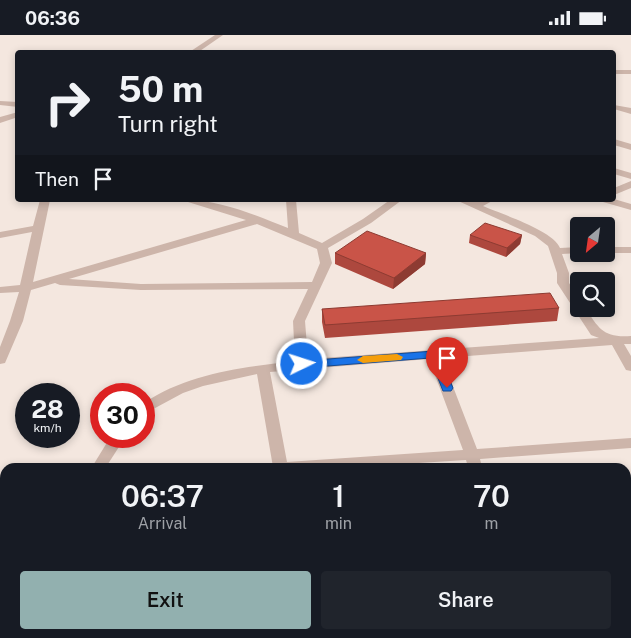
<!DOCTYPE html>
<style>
body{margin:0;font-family:"Public Sans",sans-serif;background:#20242c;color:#f1f3f6;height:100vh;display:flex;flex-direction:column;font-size:19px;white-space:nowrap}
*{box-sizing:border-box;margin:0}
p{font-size:16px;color:#9ea1a6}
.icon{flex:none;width:28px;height:28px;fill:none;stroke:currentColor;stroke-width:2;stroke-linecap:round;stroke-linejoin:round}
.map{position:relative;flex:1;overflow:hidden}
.side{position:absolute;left:0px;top:428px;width:631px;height:176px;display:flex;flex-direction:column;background:#171b24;border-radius:15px 15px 0 0;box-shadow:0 2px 8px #0003}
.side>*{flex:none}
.guide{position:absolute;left:15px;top:15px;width:601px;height:152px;border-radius:5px;box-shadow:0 2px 8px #0003;background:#171b24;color:#f1f3f6;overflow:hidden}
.needle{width:32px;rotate:209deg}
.fabs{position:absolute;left:570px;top:182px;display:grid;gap:10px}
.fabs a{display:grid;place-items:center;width:45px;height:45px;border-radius:5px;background:#171b24;box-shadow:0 2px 8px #0003;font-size:25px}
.speed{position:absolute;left:15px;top:348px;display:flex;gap:10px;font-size:25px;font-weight:700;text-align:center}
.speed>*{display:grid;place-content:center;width:65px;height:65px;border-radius:50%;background:#171b24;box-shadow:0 2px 8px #0003;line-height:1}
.speed small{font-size:12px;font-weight:400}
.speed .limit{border:8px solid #d22;background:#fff;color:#111}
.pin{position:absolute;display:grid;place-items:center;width:42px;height:42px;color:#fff;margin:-51px -21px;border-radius:50% 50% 50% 0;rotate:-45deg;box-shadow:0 0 5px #0007}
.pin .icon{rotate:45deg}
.me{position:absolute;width:55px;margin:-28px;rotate:86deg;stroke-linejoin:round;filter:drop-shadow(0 0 4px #0008)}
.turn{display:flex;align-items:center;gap:18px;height:105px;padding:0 20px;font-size:22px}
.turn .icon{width:65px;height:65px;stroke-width:2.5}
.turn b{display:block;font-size:35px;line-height:42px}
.then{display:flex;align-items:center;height:48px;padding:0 20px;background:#0003;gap:10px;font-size:19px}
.eta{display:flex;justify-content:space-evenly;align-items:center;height:85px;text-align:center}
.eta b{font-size:30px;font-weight:600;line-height:35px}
.action{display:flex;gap:10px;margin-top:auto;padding:10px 20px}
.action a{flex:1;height:58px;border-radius:5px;background:#92b0af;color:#111;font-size:20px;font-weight:600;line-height:58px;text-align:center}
.action a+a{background:#20242c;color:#f1f3f6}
.status{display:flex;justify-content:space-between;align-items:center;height:35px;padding:0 25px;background:#171b24;direction:ltr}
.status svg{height:14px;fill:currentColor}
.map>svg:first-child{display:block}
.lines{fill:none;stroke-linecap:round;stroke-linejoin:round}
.minor{fill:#cdb5aa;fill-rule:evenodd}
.wall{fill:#ad483e}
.shaded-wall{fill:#8d3b32}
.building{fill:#c95448;stroke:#8d3b32}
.route{fill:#1a73e8;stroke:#114b97}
.slow{fill:#f59e0b}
</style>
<div class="status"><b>06:36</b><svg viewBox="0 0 49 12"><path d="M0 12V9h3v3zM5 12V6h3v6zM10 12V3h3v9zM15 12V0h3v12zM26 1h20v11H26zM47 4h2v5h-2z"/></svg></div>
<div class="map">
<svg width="631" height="603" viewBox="0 0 631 603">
<rect width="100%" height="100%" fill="#f4e7df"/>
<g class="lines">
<!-- minor -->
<g class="minor">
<polygon points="215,0 223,0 197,18 188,18"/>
<rect x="614" y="35" width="17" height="4"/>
<polygon points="0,66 18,67 18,72 0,70"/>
<polygon points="614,70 631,73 631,79 614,74"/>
<polygon points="18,77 18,82 0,88 0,82"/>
<polygon points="614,104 631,109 631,115 614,110"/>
<polygon points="614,133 631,138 631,144 614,139"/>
<polygon points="631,146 631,153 614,160 614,153"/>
<polygon points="614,164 631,169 631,175 603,167 602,165"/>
<path d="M40,165H50L33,247L246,185L188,167L187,165C221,165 257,181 288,193L286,165H296L299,198L322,208L363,184L390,165H402L371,188L328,213L332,228L305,286L308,324L599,303L591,300L557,248V238L548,211L535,201L456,165H469L475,167L480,165H494L483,171C501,179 553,195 560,213L579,212V218L562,219L569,238V248L579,263V274H586C599,294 604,303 631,301V309H624L631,321V336L626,335L612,310L442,323L477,414L631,403V413L480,424L482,432H468L466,425L356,432H273L257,339L203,351L183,358L144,379V368C188,338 244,332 295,326L293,286L308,254L141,255L60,250L55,248L31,255L23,286L5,328L0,329V312L10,286L19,257L0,258V252L20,250L32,197L0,203V197L33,191ZM257,189L317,214L320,228L312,247L141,249L69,244ZM429,324L463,415L287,427L270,337Z"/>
<rect x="606" y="212" width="25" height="6"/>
<polygon points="111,401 126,401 106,432 92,432"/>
<polygon points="0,444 5,445 5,457 0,456"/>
<polygon points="631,495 631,507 626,508 626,496"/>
<polygon points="5,528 5,547 0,549 0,530"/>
<rect x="0" y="553" width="5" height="14"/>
<polygon points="30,599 50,599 48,603 28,603"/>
<polygon points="477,599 501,599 503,603 479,603"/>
</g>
</g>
<!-- wall -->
<g class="wall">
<polygon points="470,200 522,200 520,209 506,222 469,208"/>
<polygon points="335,218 426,218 425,229 393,254 335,229"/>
<polygon points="559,273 557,286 325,303 322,287 322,274"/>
</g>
<!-- shaded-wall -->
<g class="shaded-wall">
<polygon points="522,200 520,209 506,222 507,213"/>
<polygon points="426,218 425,229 393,254 394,243"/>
</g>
<!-- building -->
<g class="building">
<polygon points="485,188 522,200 507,213 470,200"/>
<polygon points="367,196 426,218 394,243 335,218"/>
<polygon points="550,258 559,273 325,290 322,274"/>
</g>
<!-- route -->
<polygon class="route" points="434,316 440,320 453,353 451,356 443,356 430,323 302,333 296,329 302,326"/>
<!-- slow -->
<polygon class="slow" points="397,319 403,322 401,325 363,328 357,325 363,321"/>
</svg>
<div class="fabs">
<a><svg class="needle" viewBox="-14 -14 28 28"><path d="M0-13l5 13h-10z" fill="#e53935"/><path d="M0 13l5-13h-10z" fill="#9ea1a6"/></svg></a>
<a><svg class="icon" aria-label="search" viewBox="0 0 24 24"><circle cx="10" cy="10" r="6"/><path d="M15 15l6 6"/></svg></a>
</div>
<div class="speed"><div>28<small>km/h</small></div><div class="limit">30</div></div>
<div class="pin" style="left:447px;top:353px;background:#d93025"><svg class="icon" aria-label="arrive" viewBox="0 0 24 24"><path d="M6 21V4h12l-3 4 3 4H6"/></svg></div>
<svg class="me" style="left:302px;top:329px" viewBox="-20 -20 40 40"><circle r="17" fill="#1a73e8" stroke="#fff" stroke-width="3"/><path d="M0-11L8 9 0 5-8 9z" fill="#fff"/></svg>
<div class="guide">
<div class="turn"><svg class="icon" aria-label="right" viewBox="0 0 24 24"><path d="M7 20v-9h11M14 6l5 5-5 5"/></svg><div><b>50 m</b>Turn right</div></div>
<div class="then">Then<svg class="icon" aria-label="arrive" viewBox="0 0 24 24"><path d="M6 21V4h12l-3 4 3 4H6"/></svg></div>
</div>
<section class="side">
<div class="eta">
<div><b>06:37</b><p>Arrival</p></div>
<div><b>1</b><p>min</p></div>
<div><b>70</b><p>m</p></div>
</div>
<div class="action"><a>Exit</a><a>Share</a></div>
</section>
</div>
